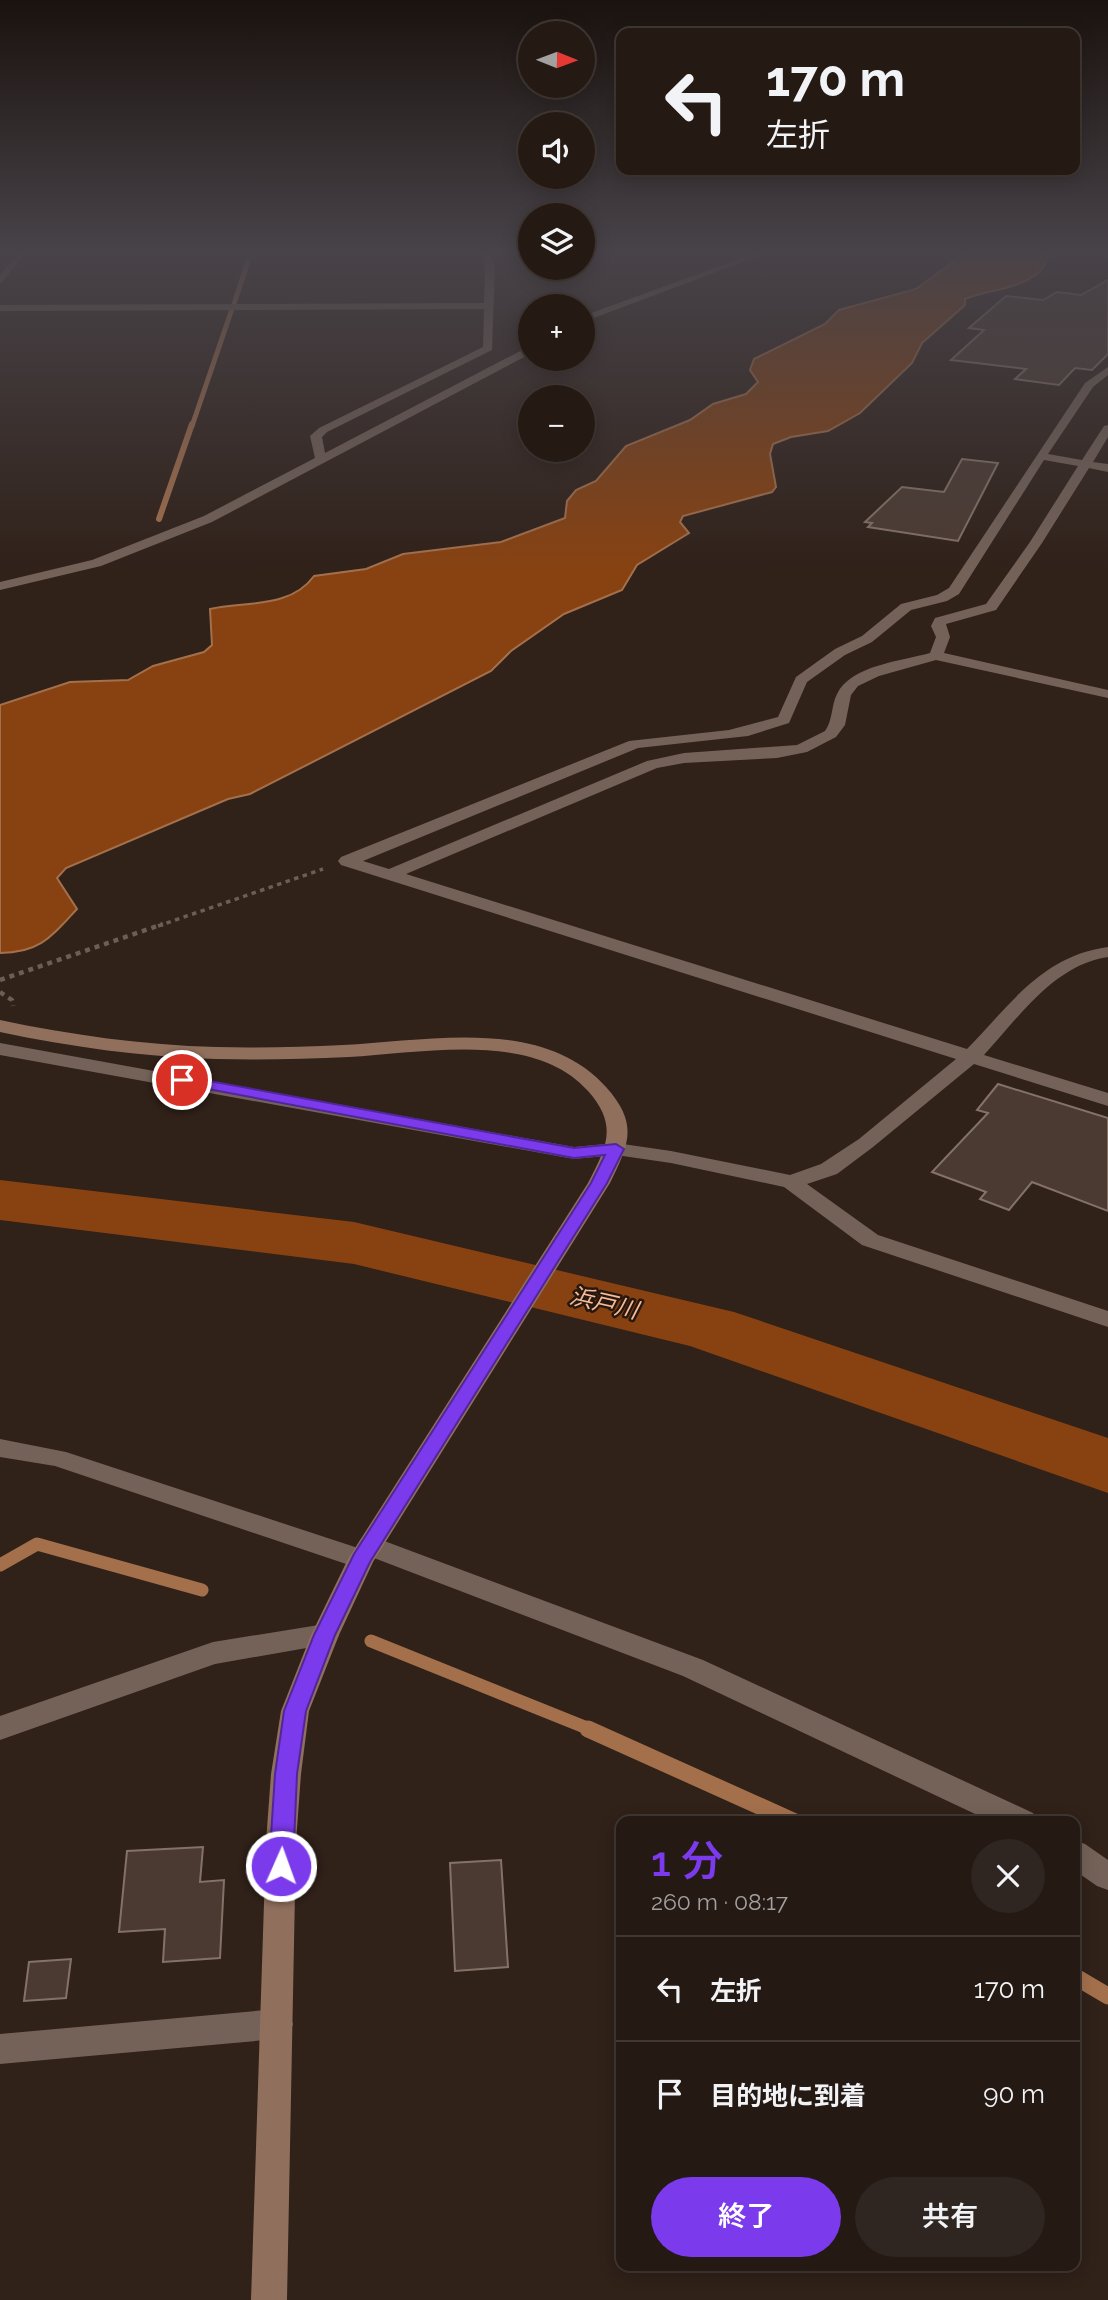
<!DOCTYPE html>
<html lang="ja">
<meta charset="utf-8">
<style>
body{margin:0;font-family:Raleway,"Noto Sans JP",sans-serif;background:#302621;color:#f1f3f6;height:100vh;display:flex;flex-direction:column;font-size:26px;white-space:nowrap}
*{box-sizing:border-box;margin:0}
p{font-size:23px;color:#a3a0a0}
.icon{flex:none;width:38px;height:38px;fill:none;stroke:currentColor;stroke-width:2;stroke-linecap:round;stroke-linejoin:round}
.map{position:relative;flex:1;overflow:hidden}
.side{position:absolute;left:616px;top:1816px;width:464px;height:455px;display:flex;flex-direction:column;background:#241913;border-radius:14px;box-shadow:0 4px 18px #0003,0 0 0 2px #413833}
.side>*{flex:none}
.top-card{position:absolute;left:616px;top:28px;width:464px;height:147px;border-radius:14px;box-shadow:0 4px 18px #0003,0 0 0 2px #413833;background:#241913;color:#f1f3f6;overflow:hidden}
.needle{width:46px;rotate:91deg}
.tools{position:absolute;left:518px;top:21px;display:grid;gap:14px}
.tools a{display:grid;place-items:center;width:77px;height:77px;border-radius:50%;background:#241913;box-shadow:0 4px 18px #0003,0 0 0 2px #413833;font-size:35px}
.pin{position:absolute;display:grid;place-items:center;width:60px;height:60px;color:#fff;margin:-30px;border:4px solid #fff;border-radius:50%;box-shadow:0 2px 7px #0007}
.me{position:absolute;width:77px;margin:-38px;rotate:2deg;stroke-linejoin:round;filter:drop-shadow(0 0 5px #0008)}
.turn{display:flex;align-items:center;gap:24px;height:147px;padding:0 35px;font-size:32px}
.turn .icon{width:91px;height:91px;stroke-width:2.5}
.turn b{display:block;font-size:49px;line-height:60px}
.round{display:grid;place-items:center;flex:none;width:74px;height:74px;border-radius:37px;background:#302621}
.headline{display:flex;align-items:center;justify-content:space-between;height:119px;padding:0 35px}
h1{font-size:42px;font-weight:600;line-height:52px;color:#7c3aed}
.button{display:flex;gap:14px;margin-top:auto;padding:14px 35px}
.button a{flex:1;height:80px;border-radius:42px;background:#7c3aed;color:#fff;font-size:28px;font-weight:600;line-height:80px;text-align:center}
.button a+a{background:#302621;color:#f1f3f6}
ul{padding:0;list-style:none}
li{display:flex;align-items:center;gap:21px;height:105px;padding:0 35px;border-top:2px solid #413833}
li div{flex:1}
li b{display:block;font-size:26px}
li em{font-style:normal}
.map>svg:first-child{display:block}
.water{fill:#884211;stroke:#a4704c;stroke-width:2}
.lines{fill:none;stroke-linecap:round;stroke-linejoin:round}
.stream-far3{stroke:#a4704c;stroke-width:5}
.stream-far2{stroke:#a4704c;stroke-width:6}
.stream-far1{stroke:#a4704c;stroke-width:13}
.stream{stroke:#a4704c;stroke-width:17}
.river{fill:#884211;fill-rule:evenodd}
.building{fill:#4b3a31;stroke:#847267;stroke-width:2}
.path-far1{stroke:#6b5e57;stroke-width:3.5;stroke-dasharray:4.5 4.5;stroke-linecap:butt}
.path{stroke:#6b5e57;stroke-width:4.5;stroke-dasharray:5 5;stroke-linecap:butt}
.street{fill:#746258;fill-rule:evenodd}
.secondary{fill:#906f5d;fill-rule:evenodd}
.route{fill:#7c3aed;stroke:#51269a;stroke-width:2}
.labels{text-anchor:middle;stroke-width:5;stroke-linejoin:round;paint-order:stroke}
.water-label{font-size:23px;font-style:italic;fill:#f8ba98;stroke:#26180f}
</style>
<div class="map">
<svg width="1108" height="2300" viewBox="0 0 1108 2300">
<rect width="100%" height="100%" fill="#302119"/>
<!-- water -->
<path class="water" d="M968,251H1050C1047,257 1045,267 1040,271C1020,290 989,289 965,299V305L922,343L912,363L860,413L828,431L791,437L773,444L770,454L776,487L772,492L683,516L680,522L689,533L637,565L622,590L564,614L511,651L491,671L250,794L228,799L66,868L57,878L77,909C52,936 40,953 0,953V705L70,682L128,680L153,666L204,652L212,645L210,609C245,601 290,609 314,576L366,569L403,554L501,542L565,518L567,501L576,490L596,481L626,446L690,420L713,404L746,394L758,382L750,370L754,359L825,324L839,310L916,289Z"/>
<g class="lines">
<!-- stream-far3 -->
<g class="stream-far3">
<polyline points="234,304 248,261"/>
<polyline points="192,426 232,309"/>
</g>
<!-- stream-far2 -->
<polyline class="stream-far2" points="159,519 192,424"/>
<!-- stream-far1 -->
<g class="stream-far1">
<polyline points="0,1565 37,1544 202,1590"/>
<polyline points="371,1641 592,1730"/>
</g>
<!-- stream -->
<g class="stream">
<polyline points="588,1729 795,1822"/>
<polyline points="1074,1976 1108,1996"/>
</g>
<!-- river -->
<polygon class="river" points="0,1180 354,1222 734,1312 1108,1438 1108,1493 690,1346 354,1264 0,1220"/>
</g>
<!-- building -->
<g class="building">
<polygon points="1108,280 1108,354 1092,370 1075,368 1059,385 1015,379 1026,369 951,360 984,330 969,328 1006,296 1043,300 1057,292 1081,295"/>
<polygon points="962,459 998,463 958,541 868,527 872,523 865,522 902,487 944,492"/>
<polygon points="998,1084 1108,1118 1108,1211 1032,1182 1009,1210 980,1199 986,1192 932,1172 988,1113 977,1110"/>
<polygon points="203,1847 200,1882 224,1880 220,1958 163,1962 165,1929 119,1932 127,1851"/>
<polygon points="501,1860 508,1967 455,1971 450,1863"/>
<polygon points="71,1959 66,1998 24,2001 29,1962"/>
</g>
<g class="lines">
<!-- path-far1 -->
<polyline class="path-far1" points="158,926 323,869"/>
<!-- path -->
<g class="path">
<polyline points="0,980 163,924"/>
<polyline points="0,992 12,1000 13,1006"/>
</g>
<!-- street -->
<g class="street">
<polygon points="20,251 28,251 0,284 0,275"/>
<polygon points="480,251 488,251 495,266 492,350 327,432 322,437 325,453 526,348 530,347 530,354 212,522 101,566 0,590 0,582 92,560 204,516 315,458 310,436 319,428 483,347 484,309 0,311 0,305 484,303 485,266"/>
<polygon points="761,251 772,251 583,322 583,316"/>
<path d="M1108,367V375L1093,387L1048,454L1082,460L1104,426L1108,425V437L1093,462L1108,464V472L1089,468L1042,543L996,610L946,624L950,637L944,653L1108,690V698L936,660L879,676L858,686L851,695L845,725L836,737L807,752L777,758L684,763L657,768L406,874L967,1049C1011,1004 1042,956 1108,947V957C1054,965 1019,1017 984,1055L1108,1093V1106L974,1064L873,1147L837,1174L807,1184L878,1235L1108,1311V1327L862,1245L784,1187L671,1163L616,1155L574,1159L0,1055V1043L574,1147L616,1143L671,1151L790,1175L821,1164L859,1139L956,1059L341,865L338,861L341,857L629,741L729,730L778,717L796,677L835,649L862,636L901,604L937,595L949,588L1085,383ZM1044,460L1078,466L1030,542L986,604L935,618L931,626L936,637L930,653C902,661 851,665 837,694C831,706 833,720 825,731L797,745L684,753L647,761L389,869L363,861L638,748L748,736L789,723L807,682L845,655L872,642L911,610L947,601L959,594Z"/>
<polygon points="0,1439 66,1452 358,1548 361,1539 370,1536 379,1539 703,1660 1033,1813 1037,1822 992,1822 683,1676 374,1558 370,1566 361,1569 55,1466 0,1457"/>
<polygon points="325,1624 335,1627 339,1635 335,1643 215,1664 0,1740 0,1716 213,1642"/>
<polygon points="1074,1840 1085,1844 1108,1860 1108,1890 1097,1886 1074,1870"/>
<polygon points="277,2009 289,2013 293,2024 289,2035 277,2039 0,2064 0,2034"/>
</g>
<!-- secondary -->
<path class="secondary" d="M0,1020C71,1035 143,1045 216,1047C258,1048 301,1047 343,1045C428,1041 542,1016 606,1087C639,1124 629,1144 610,1183L373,1562L339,1635L309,1711L301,1774L296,1842L287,2300H251L266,1842L271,1774L281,1711L311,1635L348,1559L588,1183C606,1148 619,1126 588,1091C534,1030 422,1053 349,1057C305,1059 261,1060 216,1059C143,1057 71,1047 0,1032Z"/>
</g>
<!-- sky -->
<linearGradient id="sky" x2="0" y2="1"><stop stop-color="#1a120e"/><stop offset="0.44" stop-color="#484349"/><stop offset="1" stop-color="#484349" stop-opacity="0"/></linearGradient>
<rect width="1108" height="573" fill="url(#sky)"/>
<!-- route -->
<polygon class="route" points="182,1076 574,1148 616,1144 624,1149 607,1183 370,1562 335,1635 306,1711 297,1774 293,1866 289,1873 281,1876 273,1873 269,1866 275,1774 284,1711 314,1635 354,1554 591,1183 605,1155 574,1158 176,1083 174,1080"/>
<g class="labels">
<!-- water labels -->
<g class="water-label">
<text transform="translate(604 1303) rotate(13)" y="8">浜戸川</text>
</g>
</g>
</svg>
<div class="tools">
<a><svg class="needle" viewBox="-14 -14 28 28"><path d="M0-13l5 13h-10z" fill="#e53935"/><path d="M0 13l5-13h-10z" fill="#a3a0a0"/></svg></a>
<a><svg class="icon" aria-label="sound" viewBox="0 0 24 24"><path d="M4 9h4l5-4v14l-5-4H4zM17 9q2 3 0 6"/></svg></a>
<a><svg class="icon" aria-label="layers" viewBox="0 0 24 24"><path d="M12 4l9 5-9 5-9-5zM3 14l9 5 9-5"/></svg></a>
<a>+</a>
<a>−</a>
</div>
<div class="pin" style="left:182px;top:1080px;background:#d93025"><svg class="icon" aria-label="arrive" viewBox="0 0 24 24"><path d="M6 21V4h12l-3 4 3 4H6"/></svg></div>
<svg class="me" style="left:281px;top:1866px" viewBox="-20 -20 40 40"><circle r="17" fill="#7c3aed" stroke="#fff" stroke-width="3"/><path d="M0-11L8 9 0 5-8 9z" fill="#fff"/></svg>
<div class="top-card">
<div class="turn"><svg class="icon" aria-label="left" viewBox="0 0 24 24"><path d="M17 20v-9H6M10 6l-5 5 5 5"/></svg><div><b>170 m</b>左折</div></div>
</div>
<section class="side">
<div class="headline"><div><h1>1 分</h1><p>260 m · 08:17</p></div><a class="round"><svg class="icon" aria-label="close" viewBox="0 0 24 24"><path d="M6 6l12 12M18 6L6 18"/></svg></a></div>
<ul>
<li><svg class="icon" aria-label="left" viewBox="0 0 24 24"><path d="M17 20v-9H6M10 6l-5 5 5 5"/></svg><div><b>左折</b></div><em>170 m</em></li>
<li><svg class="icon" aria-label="arrive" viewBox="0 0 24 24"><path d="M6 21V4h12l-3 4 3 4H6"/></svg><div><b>目的地に到着</b></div><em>90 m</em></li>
</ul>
<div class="button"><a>終了</a><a>共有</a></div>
</section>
</div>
